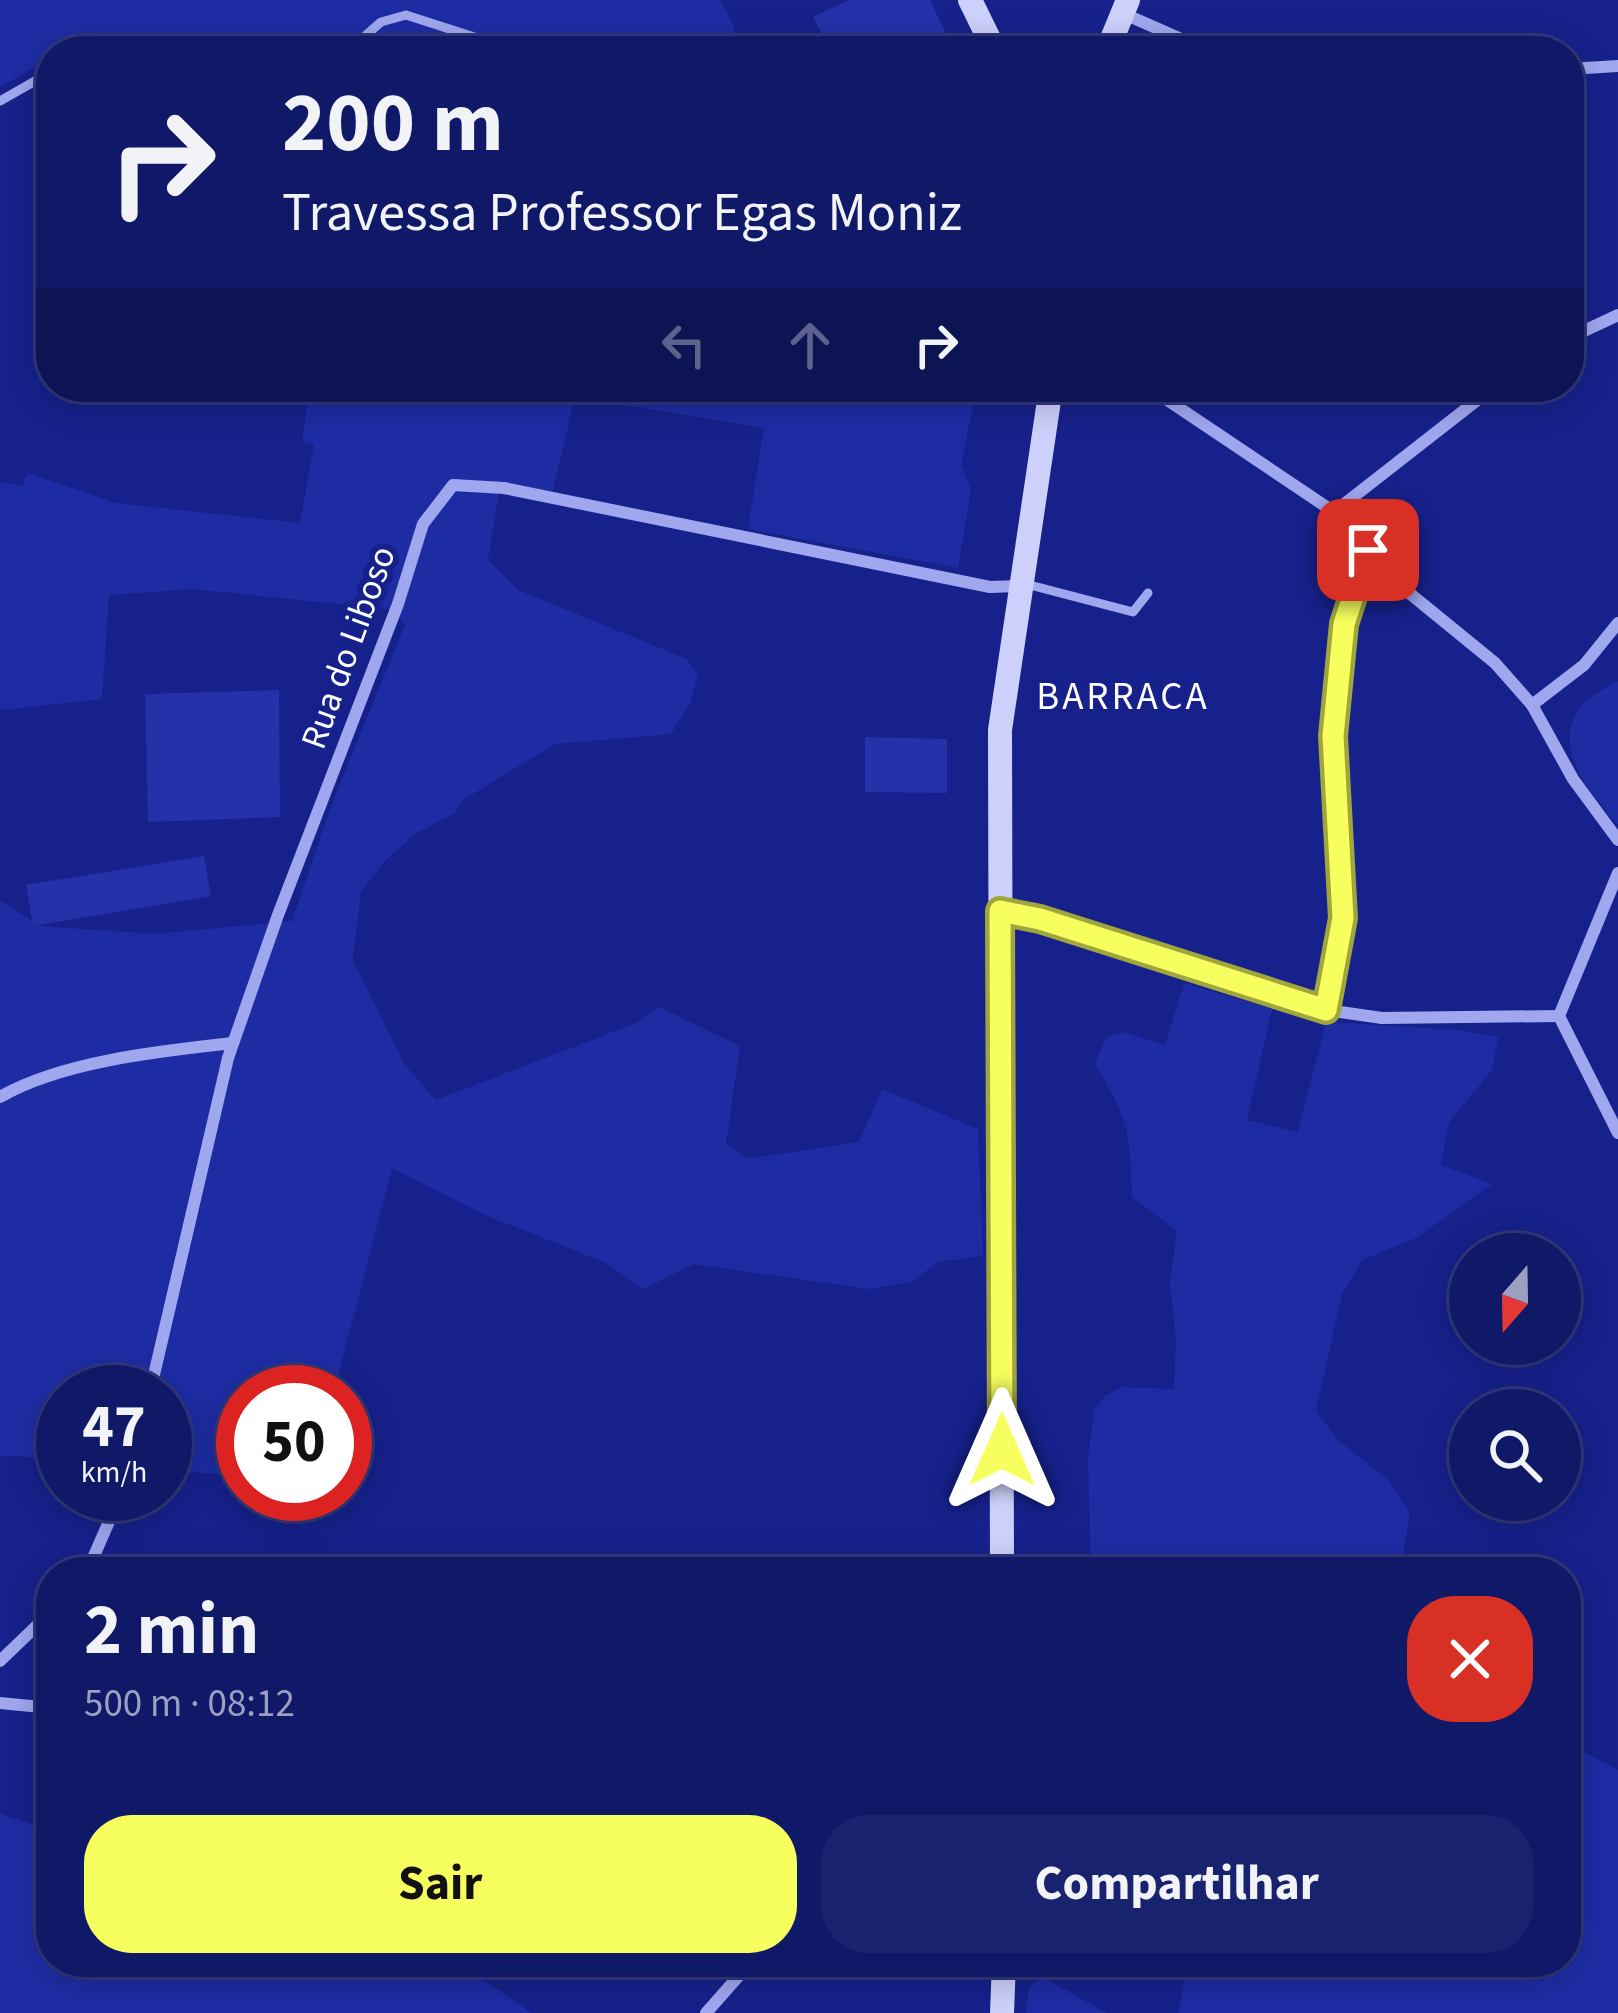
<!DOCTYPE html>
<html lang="pt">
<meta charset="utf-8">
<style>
body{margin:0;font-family:"Source Sans 3",sans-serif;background:#19226e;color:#f1f3f6;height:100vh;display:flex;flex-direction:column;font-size:45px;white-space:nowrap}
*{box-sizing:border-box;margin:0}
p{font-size:39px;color:#9ca0c0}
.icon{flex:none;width:66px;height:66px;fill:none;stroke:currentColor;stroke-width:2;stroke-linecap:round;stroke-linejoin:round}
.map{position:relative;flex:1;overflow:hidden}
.panel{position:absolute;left:36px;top:1557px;width:1545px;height:420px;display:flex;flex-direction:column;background:#101968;border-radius:48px;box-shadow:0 6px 30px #0003,0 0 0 3px #30387c}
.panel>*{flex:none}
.top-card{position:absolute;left:36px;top:36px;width:1548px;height:366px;border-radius:48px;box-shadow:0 6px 30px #0003,0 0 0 3px #30387c;background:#101968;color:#f1f3f6;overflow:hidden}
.needle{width:78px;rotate:200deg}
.tools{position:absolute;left:1449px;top:1233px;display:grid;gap:24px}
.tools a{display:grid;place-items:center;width:132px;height:132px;border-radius:50%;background:#101968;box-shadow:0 6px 30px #0003,0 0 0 3px #30387c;font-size:60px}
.speed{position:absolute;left:36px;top:1365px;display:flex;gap:24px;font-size:60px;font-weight:700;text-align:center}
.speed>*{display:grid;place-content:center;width:156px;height:156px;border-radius:50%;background:#101968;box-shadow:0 6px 30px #0003,0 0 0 3px #30387c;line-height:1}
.speed small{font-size:30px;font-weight:400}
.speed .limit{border:18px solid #d22;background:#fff;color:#111}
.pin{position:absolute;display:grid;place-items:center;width:102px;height:102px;color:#fff;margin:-51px;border-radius:24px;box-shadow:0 6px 18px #0006}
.me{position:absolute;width:132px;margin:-66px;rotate:0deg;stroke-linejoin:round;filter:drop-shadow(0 0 9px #0008)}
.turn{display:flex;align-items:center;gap:42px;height:252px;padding:0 48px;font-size:54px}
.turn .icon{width:156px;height:156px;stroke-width:2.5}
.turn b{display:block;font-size:84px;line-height:102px}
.lanes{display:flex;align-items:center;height:114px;padding:0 48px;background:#0003;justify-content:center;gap:60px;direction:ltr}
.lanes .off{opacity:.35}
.round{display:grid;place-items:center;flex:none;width:126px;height:126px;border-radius:48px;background:#19226e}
.overview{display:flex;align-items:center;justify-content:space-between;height:204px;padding:0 48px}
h1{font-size:72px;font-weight:700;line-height:90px}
.button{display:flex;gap:24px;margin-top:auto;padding:24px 48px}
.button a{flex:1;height:138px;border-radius:48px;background:#f6ff5d;color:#111;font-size:48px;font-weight:700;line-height:138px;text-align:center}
.button a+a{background:#19226e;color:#f1f3f6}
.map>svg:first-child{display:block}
.green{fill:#1e2ca4}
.building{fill:#2431a9}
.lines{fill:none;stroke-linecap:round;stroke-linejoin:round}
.service{stroke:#9fa7ef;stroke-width:9}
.minor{stroke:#9fa7ef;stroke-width:12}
.secondary{stroke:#ccd0fa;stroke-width:24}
.route-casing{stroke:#a0a63c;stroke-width:30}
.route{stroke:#f6ff5d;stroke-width:21}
.labels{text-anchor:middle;stroke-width:12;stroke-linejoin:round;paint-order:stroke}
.street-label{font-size:36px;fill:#fff;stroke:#16218b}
.neighbourhood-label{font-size:39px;letter-spacing:3px;fill:#fff;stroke:#16218b}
</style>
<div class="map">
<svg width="1618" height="2013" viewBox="0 0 1618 2013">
<rect width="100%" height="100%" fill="#16218b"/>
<!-- green -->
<g class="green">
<polygon points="0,0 720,0 734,26 737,51 346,51 342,45 329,51 51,51 51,58 0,87"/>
<polygon points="310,387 968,387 973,405 961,465 971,490 958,568 748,529 764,428 575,397 552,494 501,481 488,559 518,590 687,659 698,675 690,703 671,734 555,744 463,800 455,813 415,834 386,860 361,892 353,960 405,1065 436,1100 636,1023 659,1007 740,1046 726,1143 748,1159 859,1142 882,1089 978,1129 983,1256 937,1262 914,1281 869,1289 693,1264 643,1289 606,1263 485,1215 392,1168 334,1392 243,1392 243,1475 165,1471 165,1392 63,1392 63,1458 0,1456 0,900 40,926 154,934 292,921 333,801 405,625 395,610 193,589 109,595 102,699 0,710 0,482 22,486 28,473 116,503 300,523 314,445 302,442"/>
<path d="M1614,682H1618V825C1592,795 1548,745 1582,705C1590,696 1605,689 1614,682Z"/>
<path d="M1184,983L1272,1009L1247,1120L1298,1132L1326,1022L1458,1030L1498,1037L1492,1070L1449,1122L1441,1165L1492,1184L1416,1238L1362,1260L1342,1294L1316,1411L1339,1441L1387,1479L1410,1512L1400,1572H1091L1088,1456L1094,1410L1105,1396L1122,1387L1174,1389L1176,1340L1170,1285L1177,1231L1132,1197C1131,1134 1128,1118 1095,1064L1106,1037L1123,1032L1165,1045Z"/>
<polygon points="1566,1743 1618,1770 1618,2013 1179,2013 1187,1962 1566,1962"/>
<polygon points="0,1814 51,1830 51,1962 432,1962 463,1967 532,2013 0,2013"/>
<polygon points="1042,1977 1105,2012 1108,2013 1026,2013 1029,1988"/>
</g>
<!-- building -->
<g class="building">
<polygon points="849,0 930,0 954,51 830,51 813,17"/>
<polygon points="279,690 280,817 148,822 145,694"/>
<polygon points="865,737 947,739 947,793 865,792"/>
<polygon points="204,856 211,896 33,926 26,885"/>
</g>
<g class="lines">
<!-- service -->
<g class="service">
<polyline points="348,51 381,22 406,15 518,51"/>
<polyline points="0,101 51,72"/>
<polyline points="1026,584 1133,612 1148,593"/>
</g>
<!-- minor -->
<g class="minor">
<polyline points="1122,13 1197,46 1228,51"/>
<polyline points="1569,69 1618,66"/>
<polyline points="1569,338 1618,315"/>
<polyline points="1148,387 1334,512 1408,592 1495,663 1532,705 1573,779 1618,840"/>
<polyline points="1334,512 1494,387"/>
<polyline points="1532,705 1584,665 1618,623"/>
<polyline points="1618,873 1559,1016 1618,1133"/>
<polyline points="1000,911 1040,919 1326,1010 1382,1018 1559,1016"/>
<polyline points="1326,1010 1343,918 1343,862 1333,736 1344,624 1368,550"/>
<path d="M0,1097C62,1061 161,1051 233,1043"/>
<polyline points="150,1392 228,1058 278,915 398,604 423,524 453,485 504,488 990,587 1020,586"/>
<polyline points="87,1572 121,1494"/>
<polyline points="0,1661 51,1612"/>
<polyline points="0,1703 51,1708"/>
<polyline points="706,2013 751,1962"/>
</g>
<!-- secondary -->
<g class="secondary">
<polyline points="970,0 995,51"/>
<polyline points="1107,51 1128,0"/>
<polyline points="1002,1572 1000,730 1051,387"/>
<polyline points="1002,2013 1004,1962"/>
</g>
</g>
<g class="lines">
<defs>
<polyline id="route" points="1002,1450 1000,911 1040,919 1326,1010 1343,918 1333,736 1344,624 1368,550"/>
</defs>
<!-- route casing -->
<use href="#route" class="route-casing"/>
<!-- route -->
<use href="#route" class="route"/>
</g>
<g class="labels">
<!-- street labels -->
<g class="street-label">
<text transform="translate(347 647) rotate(-70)" y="13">Rua do Liboso</text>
</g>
<!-- neighbourhood labels -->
<g class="neighbourhood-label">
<text x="1123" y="709">BARRACA</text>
</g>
</g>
</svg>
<div class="tools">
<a><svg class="needle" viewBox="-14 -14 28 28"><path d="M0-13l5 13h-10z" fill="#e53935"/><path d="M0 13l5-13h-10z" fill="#9ca0c0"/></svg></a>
<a><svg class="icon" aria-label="search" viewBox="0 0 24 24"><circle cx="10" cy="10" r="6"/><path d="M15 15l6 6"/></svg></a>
</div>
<div class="speed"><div>47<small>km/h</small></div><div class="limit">50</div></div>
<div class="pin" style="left:1368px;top:550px;background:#d93025"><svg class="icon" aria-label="arrive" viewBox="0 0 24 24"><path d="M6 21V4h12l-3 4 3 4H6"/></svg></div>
<svg class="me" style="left:1002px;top:1450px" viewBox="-20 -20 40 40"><path d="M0-17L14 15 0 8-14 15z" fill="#f6ff5d" stroke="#fff" stroke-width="4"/></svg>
<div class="top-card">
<div class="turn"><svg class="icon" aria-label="right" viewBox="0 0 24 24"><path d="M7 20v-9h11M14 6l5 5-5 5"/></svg><div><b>200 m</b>Travessa Professor Egas Moniz</div></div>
<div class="lanes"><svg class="icon off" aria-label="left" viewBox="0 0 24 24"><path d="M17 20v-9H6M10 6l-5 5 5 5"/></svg><svg class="icon off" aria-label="ahead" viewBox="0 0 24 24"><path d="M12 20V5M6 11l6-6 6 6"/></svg><svg class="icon" aria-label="right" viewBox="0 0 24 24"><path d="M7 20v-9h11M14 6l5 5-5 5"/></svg></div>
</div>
<section class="panel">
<div class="overview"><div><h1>2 min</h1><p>500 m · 08:12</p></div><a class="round" style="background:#d93025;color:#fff"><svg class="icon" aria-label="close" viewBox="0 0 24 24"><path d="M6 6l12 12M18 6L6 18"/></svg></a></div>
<div class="button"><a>Sair</a><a>Compartilhar</a></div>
</section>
</div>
